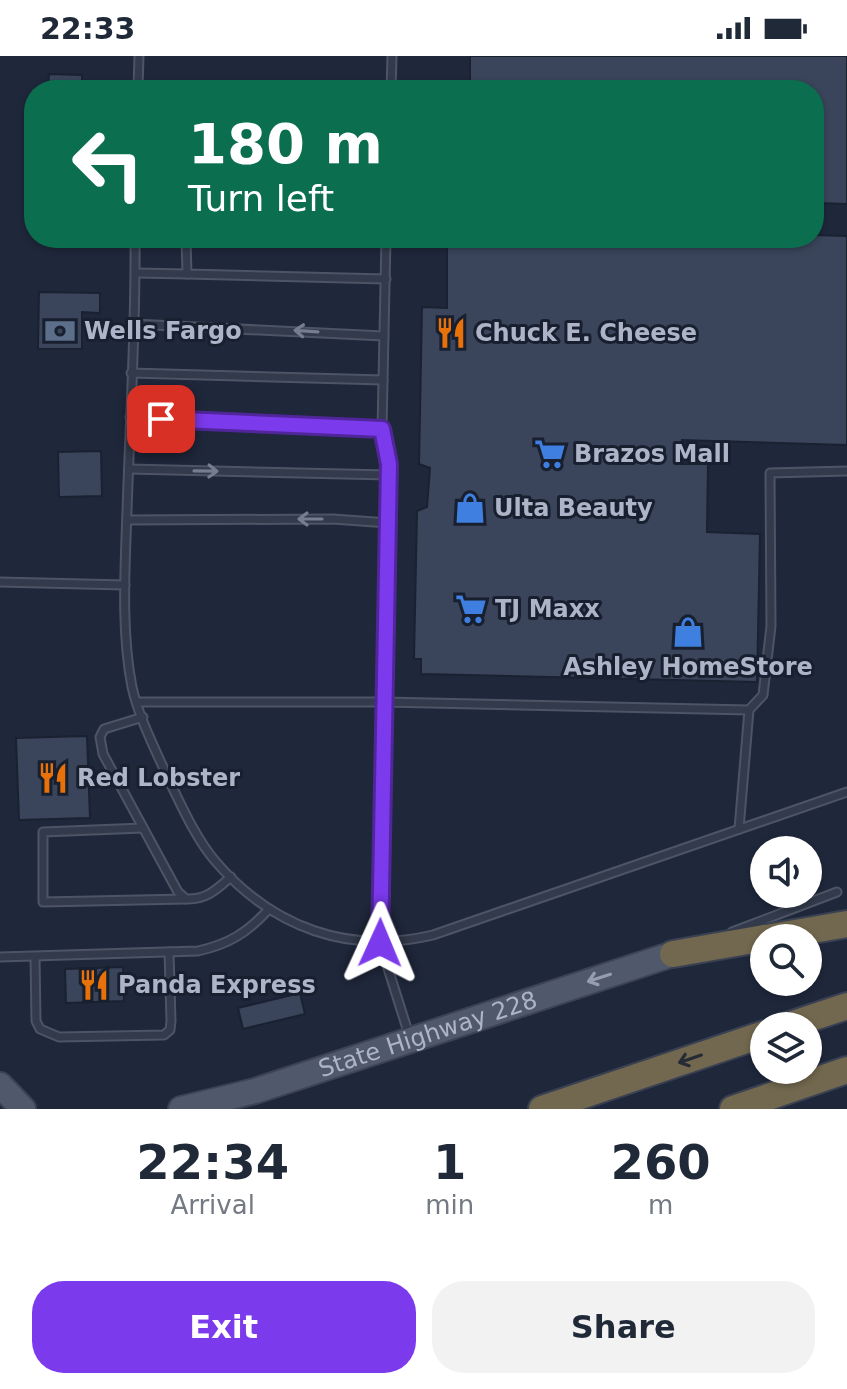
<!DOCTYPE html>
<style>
body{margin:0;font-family:"DejaVu Sans",sans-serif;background:#f2f2f3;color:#1f2937;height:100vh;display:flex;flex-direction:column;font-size:30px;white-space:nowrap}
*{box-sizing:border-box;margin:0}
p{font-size:26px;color:#747a83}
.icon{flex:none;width:44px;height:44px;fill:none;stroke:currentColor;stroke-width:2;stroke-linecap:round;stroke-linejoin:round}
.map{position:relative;height:1053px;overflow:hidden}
.drawer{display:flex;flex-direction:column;background:#fff;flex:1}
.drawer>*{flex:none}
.guide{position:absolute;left:24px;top:24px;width:800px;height:168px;border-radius:32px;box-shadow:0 2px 6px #0004;background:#0b6e4f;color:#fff;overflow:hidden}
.buttons{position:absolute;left:750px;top:780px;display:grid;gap:16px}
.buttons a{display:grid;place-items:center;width:72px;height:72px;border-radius:50%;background:#fff;box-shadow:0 2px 6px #0004;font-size:40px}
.pin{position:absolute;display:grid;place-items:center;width:68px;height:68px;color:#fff;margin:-34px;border-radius:16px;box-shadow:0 4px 12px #0006}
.me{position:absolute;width:88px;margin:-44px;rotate:1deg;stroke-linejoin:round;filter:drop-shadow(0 0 6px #0008)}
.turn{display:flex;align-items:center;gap:28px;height:168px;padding:0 32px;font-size:36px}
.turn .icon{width:104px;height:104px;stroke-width:2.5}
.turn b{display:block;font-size:56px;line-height:68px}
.eta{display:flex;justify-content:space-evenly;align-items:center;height:136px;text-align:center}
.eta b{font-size:48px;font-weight:700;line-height:56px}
.primary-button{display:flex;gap:16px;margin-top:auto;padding:16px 32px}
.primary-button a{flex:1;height:92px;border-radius:32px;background:#7c3aed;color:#fff;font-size:32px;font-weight:700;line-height:92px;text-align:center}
.primary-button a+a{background:#f2f2f3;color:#1f2937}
.status{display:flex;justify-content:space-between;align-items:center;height:56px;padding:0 40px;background:#fff;direction:ltr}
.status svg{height:22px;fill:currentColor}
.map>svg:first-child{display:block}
.building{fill:#3a455b;stroke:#1a2131;stroke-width:2}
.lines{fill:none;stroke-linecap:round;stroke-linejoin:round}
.lane-casing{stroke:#4d5466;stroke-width:11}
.primary-casing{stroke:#3c4354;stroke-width:28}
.highway-casing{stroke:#3a4152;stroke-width:30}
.lane{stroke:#323a4b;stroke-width:7}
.primary{stroke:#50586b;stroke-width:24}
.highway{stroke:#72684f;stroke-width:26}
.oneway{stroke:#767d90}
.oneway2{stroke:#969db1}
.oneway3{stroke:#262a34}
.route-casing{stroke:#51269a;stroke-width:20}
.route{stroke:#7c3aed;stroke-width:14}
.labels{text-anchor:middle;stroke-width:6;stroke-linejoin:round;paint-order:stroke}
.poi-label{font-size:24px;font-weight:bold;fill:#adb4c8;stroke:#181f2f;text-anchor:start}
.street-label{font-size:24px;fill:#adb4c8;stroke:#181f2f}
</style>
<div class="status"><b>22:33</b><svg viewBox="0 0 49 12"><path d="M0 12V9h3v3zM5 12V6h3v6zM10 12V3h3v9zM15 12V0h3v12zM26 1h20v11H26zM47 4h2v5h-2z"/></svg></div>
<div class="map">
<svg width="847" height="1053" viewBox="0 0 847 1053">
<rect width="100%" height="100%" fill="#1f273b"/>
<!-- building -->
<g class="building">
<polygon points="470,0 847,0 847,148 814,147 814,34 470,34"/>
<polygon points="49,18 82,19 82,34 48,34"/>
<polygon points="814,179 847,180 847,389 682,384 681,408 708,408 707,476 760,478 757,626 421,618 421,603 414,603 417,455 427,451 430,412 419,408 422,251 447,252 447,182 814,182"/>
<polygon points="39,236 100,237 100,257 82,256 82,293 38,293"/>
<polygon points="101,395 102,440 59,441 58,396"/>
<polygon points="87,680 90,762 19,764 16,682"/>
<polygon points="123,911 124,945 66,947 65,913"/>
<polygon points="300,937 305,958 243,973 238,952"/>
</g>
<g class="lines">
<defs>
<g id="lane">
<polyline points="138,30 389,34"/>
<polyline points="138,32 139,0"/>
<polyline points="391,34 392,0"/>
<path d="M135,182C136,273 130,364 127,455C125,513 121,575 132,631C139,662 155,693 168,722C181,749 196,783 216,806C273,872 349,899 433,879L847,736"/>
<polyline points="186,182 187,218 386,223"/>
<polyline points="386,182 382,373 389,408 380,887 409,979"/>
<polyline points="136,217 187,218"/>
<polyline points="133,268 384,280"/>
<polyline points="131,317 383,324"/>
<polyline points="130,361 382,373"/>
<polyline points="129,413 389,419"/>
<polyline points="127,464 333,463 388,467"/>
<polyline points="0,526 125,529"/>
<polyline points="137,646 384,646 749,654"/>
<path d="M143,661L104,673L100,681L103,698L178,836L186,843C206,844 216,834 231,821"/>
<polyline points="143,772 43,776 43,846 186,843"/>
<polyline points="739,773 749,654 763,639 771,570 770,417 847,415"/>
<polyline points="732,876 837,836"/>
<path d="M0,901L198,895C229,888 247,877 269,853"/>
<polyline points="35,901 36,965 40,973 59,981 164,979 170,974 171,965 169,896"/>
</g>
<g id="primary">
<polyline points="0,1029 23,1053"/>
<path id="s1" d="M181,1053L255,1035L673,898"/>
</g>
<g id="highway">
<polyline points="766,882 847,868"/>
<polyline points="673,898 764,882"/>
<polyline points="787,970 847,950"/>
<polyline points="542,1053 764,978"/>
<polyline points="733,1053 847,1014"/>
</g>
</defs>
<!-- lane casing -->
<use href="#lane" class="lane-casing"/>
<!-- primary casing -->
<use href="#primary" class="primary-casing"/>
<!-- highway casing -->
<use href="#highway" class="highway-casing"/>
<!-- lane -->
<use href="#lane" class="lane"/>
<!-- primary -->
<use href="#primary" class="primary"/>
<!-- highway -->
<use href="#highway" class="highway"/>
</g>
<!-- one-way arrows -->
<defs><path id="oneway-shaft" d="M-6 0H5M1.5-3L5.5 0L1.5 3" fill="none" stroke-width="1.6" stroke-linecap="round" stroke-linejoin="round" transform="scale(2)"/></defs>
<g class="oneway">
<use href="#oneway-shaft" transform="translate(306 275) rotate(-176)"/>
<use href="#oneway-shaft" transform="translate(206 415) rotate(1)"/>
<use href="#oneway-shaft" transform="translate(310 463) rotate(180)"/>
</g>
<use class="oneway2" href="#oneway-shaft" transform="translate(599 922) rotate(162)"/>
<use class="oneway3" href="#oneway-shaft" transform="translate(690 1003) rotate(161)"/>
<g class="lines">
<defs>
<polyline id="route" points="161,363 382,373 389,408 380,887"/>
</defs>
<!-- route casing -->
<use href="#route" class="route-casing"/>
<!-- route -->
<use href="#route" class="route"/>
</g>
<!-- icons -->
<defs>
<symbol id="bank-bare" viewBox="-9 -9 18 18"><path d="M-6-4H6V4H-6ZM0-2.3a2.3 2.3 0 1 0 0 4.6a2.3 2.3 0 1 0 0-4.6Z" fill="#5c6f8a" stroke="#181f2f" stroke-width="2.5" paint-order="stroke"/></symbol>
<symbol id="restaurant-bare" viewBox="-9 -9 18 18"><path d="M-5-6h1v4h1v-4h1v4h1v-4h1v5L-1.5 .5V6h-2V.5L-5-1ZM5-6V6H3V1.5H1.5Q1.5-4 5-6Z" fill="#e8710a" stroke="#181f2f" stroke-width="2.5" paint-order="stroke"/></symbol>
<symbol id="supermarket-bare" viewBox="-9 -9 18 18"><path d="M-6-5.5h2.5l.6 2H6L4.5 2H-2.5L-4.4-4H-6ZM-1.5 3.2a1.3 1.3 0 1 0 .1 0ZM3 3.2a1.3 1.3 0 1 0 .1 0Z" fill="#3f7fe0" stroke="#181f2f" stroke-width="2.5" paint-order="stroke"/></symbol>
<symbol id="shop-bare" viewBox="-9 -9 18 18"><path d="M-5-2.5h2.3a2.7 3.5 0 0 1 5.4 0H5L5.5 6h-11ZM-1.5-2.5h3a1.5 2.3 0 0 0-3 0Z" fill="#3f7fe0" stroke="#181f2f" stroke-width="2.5" paint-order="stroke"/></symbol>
</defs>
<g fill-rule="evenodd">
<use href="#bank-bare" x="38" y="253" width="44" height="44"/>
<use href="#restaurant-bare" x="429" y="255" width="44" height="44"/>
<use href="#supermarket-bare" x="528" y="376" width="44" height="44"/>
<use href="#shop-bare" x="448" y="430" width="44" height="44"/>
<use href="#supermarket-bare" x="449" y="531" width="44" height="44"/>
<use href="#shop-bare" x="666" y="554" width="44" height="44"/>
<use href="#restaurant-bare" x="31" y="700" width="44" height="44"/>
<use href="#restaurant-bare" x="72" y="907" width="44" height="44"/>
</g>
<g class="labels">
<!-- poi labels -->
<g class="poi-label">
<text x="84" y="283">Wells Fargo</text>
<text x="475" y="285">Chuck E. Cheese</text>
<text x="574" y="406">Brazos Mall</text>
<text x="494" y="460">Ulta Beauty</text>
<text x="495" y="561">TJ Maxx</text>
<text x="688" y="619" text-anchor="middle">Ashley HomeStore</text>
<text x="77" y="730">Red Lobster</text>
<text x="118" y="937">Panda Express</text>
</g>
<!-- street labels -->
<g class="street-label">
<text dy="8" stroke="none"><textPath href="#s1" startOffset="258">State Highway 228</textPath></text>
</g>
</g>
</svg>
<div class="buttons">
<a><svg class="icon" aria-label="sound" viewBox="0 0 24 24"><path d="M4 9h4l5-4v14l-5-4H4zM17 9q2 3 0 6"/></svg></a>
<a><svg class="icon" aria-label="search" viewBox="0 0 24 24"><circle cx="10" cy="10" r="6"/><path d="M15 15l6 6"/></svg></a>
<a><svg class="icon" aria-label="layers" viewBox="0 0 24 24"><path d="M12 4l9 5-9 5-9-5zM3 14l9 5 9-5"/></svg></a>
</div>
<div class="pin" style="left:161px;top:363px;background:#d93025"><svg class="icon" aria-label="arrive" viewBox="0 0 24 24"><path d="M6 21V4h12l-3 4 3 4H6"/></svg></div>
<svg class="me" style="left:380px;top:887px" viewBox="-20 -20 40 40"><path d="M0-17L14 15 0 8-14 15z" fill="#7c3aed" stroke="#fff" stroke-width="4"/></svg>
<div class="guide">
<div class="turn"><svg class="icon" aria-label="left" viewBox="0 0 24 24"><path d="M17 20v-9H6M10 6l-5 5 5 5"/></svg><div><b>180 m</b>Turn left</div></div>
</div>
</div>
<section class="drawer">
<div class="eta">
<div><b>22:34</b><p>Arrival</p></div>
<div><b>1</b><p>min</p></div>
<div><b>260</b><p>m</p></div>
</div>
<div class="primary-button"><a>Exit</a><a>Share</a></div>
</section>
